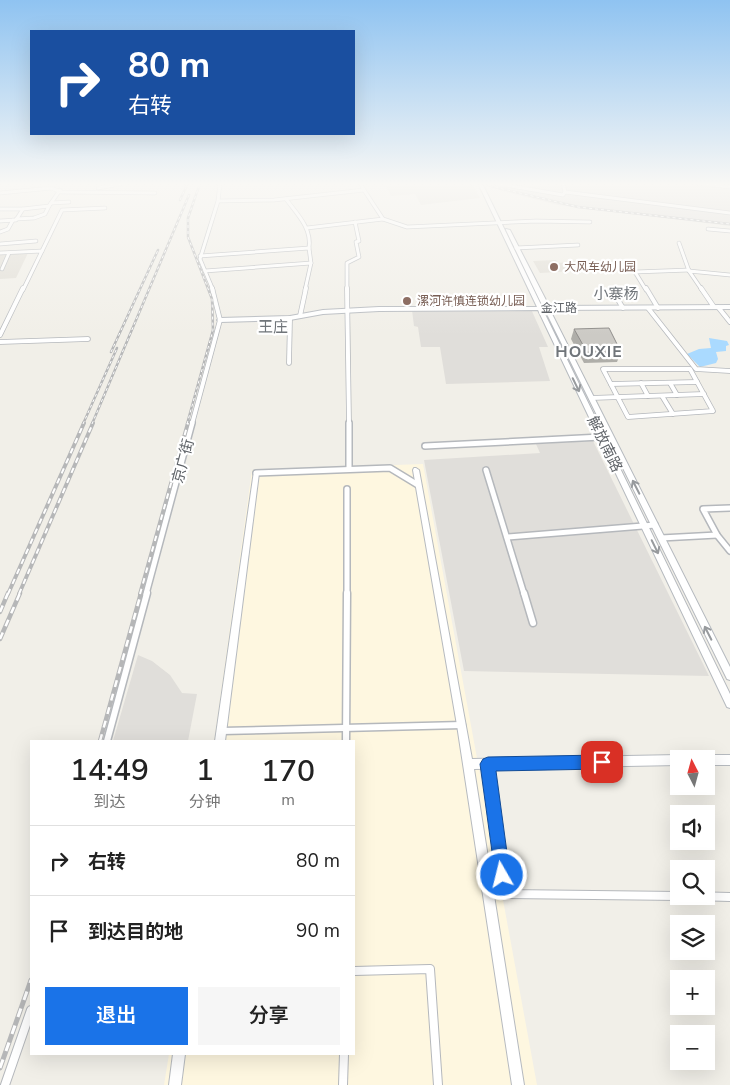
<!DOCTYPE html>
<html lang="zh">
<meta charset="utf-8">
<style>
body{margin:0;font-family:"Nunito Sans","Noto Sans SC",sans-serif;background:#f6f6f6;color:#222;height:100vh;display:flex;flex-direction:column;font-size:19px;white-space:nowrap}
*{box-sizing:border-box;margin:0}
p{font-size:16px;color:#767676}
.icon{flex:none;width:28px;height:28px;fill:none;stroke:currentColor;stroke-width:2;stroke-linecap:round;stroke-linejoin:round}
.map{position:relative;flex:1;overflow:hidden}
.side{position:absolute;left:30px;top:740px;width:325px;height:315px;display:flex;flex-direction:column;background:#fff;border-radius:0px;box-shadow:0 5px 20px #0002}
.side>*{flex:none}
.guide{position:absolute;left:30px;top:30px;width:325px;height:105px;border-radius:0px;box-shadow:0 5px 20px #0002;background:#1a4fa0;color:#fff;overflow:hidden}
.needle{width:32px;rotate:354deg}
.buttons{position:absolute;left:670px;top:750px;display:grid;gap:10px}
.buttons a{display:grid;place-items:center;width:45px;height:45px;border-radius:0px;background:#fff;box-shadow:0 5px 20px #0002;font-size:25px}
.pin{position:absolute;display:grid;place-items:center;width:42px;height:42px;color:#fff;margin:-21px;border-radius:10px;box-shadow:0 2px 8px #0006}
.me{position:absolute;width:55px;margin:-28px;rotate:352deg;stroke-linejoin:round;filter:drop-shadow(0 0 4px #0008)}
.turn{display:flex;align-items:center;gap:18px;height:105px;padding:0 15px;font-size:22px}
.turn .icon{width:65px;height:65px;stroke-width:2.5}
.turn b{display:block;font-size:35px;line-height:42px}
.eta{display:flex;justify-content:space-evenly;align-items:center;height:85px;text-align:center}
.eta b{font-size:30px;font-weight:600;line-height:35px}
.button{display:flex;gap:10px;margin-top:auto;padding:10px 15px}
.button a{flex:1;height:58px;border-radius:0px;background:#1a73e8;color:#fff;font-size:20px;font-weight:600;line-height:58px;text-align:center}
.button a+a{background:#f6f6f6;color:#222}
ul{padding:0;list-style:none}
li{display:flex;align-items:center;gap:15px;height:70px;padding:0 15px;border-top:1px solid #e0e0e0}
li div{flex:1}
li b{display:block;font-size:19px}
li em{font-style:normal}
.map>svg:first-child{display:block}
.commercial{fill:#fef7e0}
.industrial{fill:#e0deda}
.education{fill:#e1ded6}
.water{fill:#aadaff}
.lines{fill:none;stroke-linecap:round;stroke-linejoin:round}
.street-far4-casing{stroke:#b5b8bc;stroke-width:4.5}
.street-far3-casing{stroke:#b5b8bc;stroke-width:5.5}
.street-far2-casing{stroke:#b5b8bc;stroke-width:8}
.street-far1-casing{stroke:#b5b8bc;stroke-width:9}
.street-casing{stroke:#b5b8bc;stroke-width:10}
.secondary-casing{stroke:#b6babf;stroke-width:2}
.street-far4{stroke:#fff;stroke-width:3}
.street-far3{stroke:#fff;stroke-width:4}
.street-far2{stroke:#fff;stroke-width:5}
.street-far1{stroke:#fff;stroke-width:6}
.street{stroke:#fff;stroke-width:8}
.secondary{fill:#fff;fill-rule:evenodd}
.rail-far3-casing{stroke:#b6b7b8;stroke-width:2.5}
.rail-far2-casing{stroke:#b6b7b8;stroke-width:4}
.rail-far1-casing{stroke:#b6b7b8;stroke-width:4.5}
.rail-casing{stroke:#b6b7b8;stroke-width:5}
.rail-far3{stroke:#fff;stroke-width:1;stroke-dasharray:3;stroke-linecap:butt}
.rail-far2{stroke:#fff;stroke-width:2;stroke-dasharray:5.5;stroke-linecap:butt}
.rail-far1{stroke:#fff;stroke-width:2.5;stroke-dasharray:7;stroke-linecap:butt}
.rail{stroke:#fff;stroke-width:3;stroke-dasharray:9;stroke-linecap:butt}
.wall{fill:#afaea9}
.building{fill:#cccac5;stroke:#8f8d8a}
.oneway{stroke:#979a9d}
.route{fill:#1a73e8;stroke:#114b97}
.education-dot{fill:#8d6e63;stroke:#fff;stroke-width:2}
.labels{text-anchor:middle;stroke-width:4.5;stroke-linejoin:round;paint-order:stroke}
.far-education-label{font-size:12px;fill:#785e54;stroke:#fff;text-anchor:start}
.far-street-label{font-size:12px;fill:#5f6368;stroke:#fff}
.far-quarter-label{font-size:15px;fill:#70757a;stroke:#fff}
.street-label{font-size:15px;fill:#5f6368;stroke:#fff}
.far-district-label{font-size:16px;font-weight:bold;letter-spacing:1px;fill:#70757a;stroke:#fff}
</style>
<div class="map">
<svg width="730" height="1085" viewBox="0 0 730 1085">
<rect width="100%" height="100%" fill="#f1efe8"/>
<!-- commercial -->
<polygon class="commercial" points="423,464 537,1085 164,1085 169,1054 354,1054 354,741 214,741 252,470"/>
<!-- industrial -->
<g class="industrial">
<polygon points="495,183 730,184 730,226 558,205 498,190"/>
<polygon points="531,309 548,347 539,347 550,381 446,384 440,347 421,347 418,327 414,326 412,310"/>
<polygon points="593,441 709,676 464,671 424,460 540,453 536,444"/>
<polygon points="138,655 152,661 170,675 182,693 197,694 188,741 113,741"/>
</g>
<!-- education -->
<g class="education">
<polygon points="385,183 468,183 472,184 480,198 421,205 415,194 391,196"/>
<polygon points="28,253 16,278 0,279 0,255"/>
<polygon points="556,260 558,263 569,262 574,271 540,273 533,261"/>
</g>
<!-- water -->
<polygon class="water" points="709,338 727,341 729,345 726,346 726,351 716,352 718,359 716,363 700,367 687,354 699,349 711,348"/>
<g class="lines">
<defs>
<g id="street-far4">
<polyline points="471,183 481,185"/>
<polyline points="494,183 563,195 565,192 730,213"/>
<polyline points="563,183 565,192"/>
<polyline points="697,183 730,187"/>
<polyline points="98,188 125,183"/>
<polyline points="0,193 51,188 61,192 155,193"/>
<path d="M286,199C297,214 312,228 309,248"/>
<polyline points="218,201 274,200 364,190 360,183"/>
<polyline points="51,203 69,202"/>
<polyline points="0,209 23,209"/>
<polyline points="16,219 34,218 45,214 49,206"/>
<polyline points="383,219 407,227 536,221 590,222"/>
<polyline points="0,221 16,220 23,209 49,206 60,190"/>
<polyline points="307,228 383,219 364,190"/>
<polyline points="708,229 730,231"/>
<polyline points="0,232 8,229 13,220"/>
<polyline points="679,243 689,271"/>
<polyline points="0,244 36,241"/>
<polyline points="516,248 578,245"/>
<polyline points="42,251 62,210 105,208"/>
<polyline points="0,253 42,251 23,290"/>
<polyline points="200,256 309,248 311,263"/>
<polyline points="2,269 9,253"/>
<polyline points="205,271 311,263 305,290"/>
<polyline points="213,290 200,259 218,201 220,183"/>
<polyline points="347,290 347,263 359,257 356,242 359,241 355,222"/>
<polyline points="646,290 635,272 689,270"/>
<polyline points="702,290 689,271 730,275"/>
</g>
<g id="street-far3">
<polyline points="347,288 349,424"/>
<polyline points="646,288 658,308"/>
<polyline points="701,288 714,307"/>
<polyline points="615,295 623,308"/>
<polyline points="718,307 730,322"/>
<polyline points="648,308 696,369 730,371"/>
<polyline points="300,316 306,288"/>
<polyline points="0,335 23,288"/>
<polyline points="0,342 88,339"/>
<polyline points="289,363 290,318"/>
<polygon points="603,369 690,369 713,411 628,417"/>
<polyline points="641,383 648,396"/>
<polyline points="670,383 677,395"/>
<polyline points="611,384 697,382"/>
<polyline points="662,396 673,414"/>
<polyline points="591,398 704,394"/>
<polyline points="192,424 220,320 212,288"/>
</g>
<g id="street-far2">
<polyline points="349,423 349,469"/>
<polyline points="425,446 601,437"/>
<polyline points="486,470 524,594"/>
<polyline points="256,473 390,468 418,485"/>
<polyline points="730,508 703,509 717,535 730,551"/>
<polyline points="507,537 655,525"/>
<polyline points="661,538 717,535"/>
<polyline points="146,594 192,423"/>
<polyline points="347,594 347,489"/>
</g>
<g id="street-far1">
<polyline points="524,593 533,623"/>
<polyline points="222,731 462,725"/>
<polyline points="107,741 147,593"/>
<polyline points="346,741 347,593"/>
<polyline points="488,764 494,811"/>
</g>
<g id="street">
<polyline points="494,810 505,894 679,896"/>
<polyline points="693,896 730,897"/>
<polyline points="354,971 430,969 438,1085"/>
<polyline points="5,1085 31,1010"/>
<polyline points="343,1085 344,1054"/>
</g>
<g id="secondary">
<polygon points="478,183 482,183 542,307 543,307 506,230 506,229 510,230 549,306 730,305 730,309 550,310 730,667 730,680 727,679 545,310 543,310 730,694 730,708 727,707 538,310 379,311 323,314 290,320 220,322 217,320 220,318 290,316 323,310 379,307 537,307"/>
<polygon points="414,468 416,468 419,470 472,759 679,755 682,757 683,759 679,759 679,765 474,769 524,1085 512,1085 457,725 413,470"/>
<polygon points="254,471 258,471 259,473 225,741 215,741"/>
<polygon points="706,755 730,755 730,765 706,765 706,759 702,759 703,757"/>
<polygon points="173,1054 185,1054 181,1085 169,1085"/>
</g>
</defs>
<!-- street-far4 casing -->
<use href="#street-far4" class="street-far4-casing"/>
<!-- street-far3 casing -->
<use href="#street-far3" class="street-far3-casing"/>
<!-- street-far2 casing -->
<use href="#street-far2" class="street-far2-casing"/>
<!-- street-far1 casing -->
<use href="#street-far1" class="street-far1-casing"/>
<!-- street casing -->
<use href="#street" class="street-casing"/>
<!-- secondary casing -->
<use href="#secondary" class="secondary-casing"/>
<!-- street-far4 -->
<use href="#street-far4" class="street-far4"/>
<!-- street-far3 -->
<use href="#street-far3" class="street-far3"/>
<!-- street-far2 -->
<use href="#street-far2" class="street-far2"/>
<!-- street-far1 -->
<use href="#street-far1" class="street-far1"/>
<!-- street -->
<use href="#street" class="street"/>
<!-- secondary -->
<use href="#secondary" class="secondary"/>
<defs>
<g id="rail-far3">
<polyline points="478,183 578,207 730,224"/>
<polyline points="180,200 188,183"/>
<polyline points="111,352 158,250"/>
<polyline points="83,424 117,348"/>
<polyline points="92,424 189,195"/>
<polyline points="187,424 213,330 212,299 188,237 188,218 200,183"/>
</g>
<g id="rail-far2">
<polyline points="8,594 84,423"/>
<polyline points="19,594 93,423"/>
<polyline points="140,594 188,423"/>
</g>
<g id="rail-far1">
<polyline points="0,612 8,593"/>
<polyline points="0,639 20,593"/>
<polyline points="100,741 141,593"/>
</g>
<polyline id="rail" points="0,1068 31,980"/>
</defs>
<!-- rail-far3 casing -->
<use href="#rail-far3" class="rail-far3-casing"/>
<!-- rail-far2 casing -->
<use href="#rail-far2" class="rail-far2-casing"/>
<!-- rail-far1 casing -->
<use href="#rail-far1" class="rail-far1-casing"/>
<!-- rail casing -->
<use href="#rail" class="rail-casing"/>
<!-- rail-far3 -->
<use href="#rail-far3" class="rail-far3"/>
<!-- rail-far2 -->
<use href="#rail-far2" class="rail-far2"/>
<!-- rail-far1 -->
<use href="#rail-far1" class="rail-far1"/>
<!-- rail -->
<use href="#rail" class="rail"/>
</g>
<!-- wall -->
<polygon class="wall" points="574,329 621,352 617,362 584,363 571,339"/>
<!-- building -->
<polygon class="building" points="609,328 621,352 587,352 574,329"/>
<!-- one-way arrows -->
<defs><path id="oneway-shaft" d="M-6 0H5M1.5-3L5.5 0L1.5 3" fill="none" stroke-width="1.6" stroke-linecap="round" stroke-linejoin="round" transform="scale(1.25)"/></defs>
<g class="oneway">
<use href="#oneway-shaft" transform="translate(576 385) rotate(64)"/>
<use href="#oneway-shaft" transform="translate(636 487) rotate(-117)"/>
<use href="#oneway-shaft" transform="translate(655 547) rotate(64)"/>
<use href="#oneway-shaft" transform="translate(708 633) rotate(-117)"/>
</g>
<!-- sky -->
<linearGradient id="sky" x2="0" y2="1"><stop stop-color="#8fc3f1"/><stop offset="0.55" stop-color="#f9f8f5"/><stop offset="1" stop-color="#f9f8f5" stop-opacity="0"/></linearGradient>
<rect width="730" height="335" fill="url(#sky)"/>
<!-- route -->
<polygon class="route" points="602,755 608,757 610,762 608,767 602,769 496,771 510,875 508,881 502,883 496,881 480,764 483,759 488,757"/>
<!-- markers -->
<g class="education-dot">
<circle cx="554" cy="267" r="5"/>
<circle cx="407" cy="301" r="5"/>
</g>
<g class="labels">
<!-- far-education labels -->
<g class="far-education-label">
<text x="564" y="271">大风车幼儿园</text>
<text x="417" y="305">漯河许慎连锁幼儿园</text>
</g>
<!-- far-street labels -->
<g class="far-street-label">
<text x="559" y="312">金江路</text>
</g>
<!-- far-quarter labels -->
<g class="far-quarter-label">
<text x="616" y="299">小寨杨</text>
<text x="273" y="332">王庄</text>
</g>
<!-- street labels -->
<g class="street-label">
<text transform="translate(605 444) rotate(64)" y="5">解放南路</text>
<text transform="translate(183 461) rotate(-75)" y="5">京广街</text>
</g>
<!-- far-district labels -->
<g class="far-district-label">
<text x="589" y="357">HOUXIE</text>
</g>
</g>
</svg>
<div class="buttons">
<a><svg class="needle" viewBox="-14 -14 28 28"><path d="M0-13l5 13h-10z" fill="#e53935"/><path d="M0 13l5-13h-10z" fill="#767676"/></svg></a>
<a><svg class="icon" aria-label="sound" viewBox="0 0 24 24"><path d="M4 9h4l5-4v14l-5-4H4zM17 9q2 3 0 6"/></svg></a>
<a><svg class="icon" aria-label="search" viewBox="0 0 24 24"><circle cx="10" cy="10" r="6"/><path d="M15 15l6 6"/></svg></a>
<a><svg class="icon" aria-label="layers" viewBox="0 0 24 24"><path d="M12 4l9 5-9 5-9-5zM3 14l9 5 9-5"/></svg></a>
<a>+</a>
<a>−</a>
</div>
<div class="pin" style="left:602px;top:762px;background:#d93025"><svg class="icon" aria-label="arrive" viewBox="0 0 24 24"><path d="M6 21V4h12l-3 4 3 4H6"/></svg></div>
<svg class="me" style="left:502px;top:875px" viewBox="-20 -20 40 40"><circle r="17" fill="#1a73e8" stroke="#fff" stroke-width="3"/><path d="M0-11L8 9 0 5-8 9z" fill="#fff"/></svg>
<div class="guide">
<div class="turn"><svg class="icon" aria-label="right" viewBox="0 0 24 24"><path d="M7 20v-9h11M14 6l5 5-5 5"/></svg><div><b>80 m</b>右转</div></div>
</div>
<section class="side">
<div class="eta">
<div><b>14:49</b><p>到达</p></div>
<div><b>1</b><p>分钟</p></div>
<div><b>170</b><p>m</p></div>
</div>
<ul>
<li><svg class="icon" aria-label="right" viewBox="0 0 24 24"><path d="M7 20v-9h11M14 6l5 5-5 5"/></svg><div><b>右转</b></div><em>80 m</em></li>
<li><svg class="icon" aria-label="arrive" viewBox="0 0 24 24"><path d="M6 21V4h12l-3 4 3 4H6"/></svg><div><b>到达目的地</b></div><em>90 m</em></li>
</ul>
<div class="button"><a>退出</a><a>分享</a></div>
</section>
</div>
